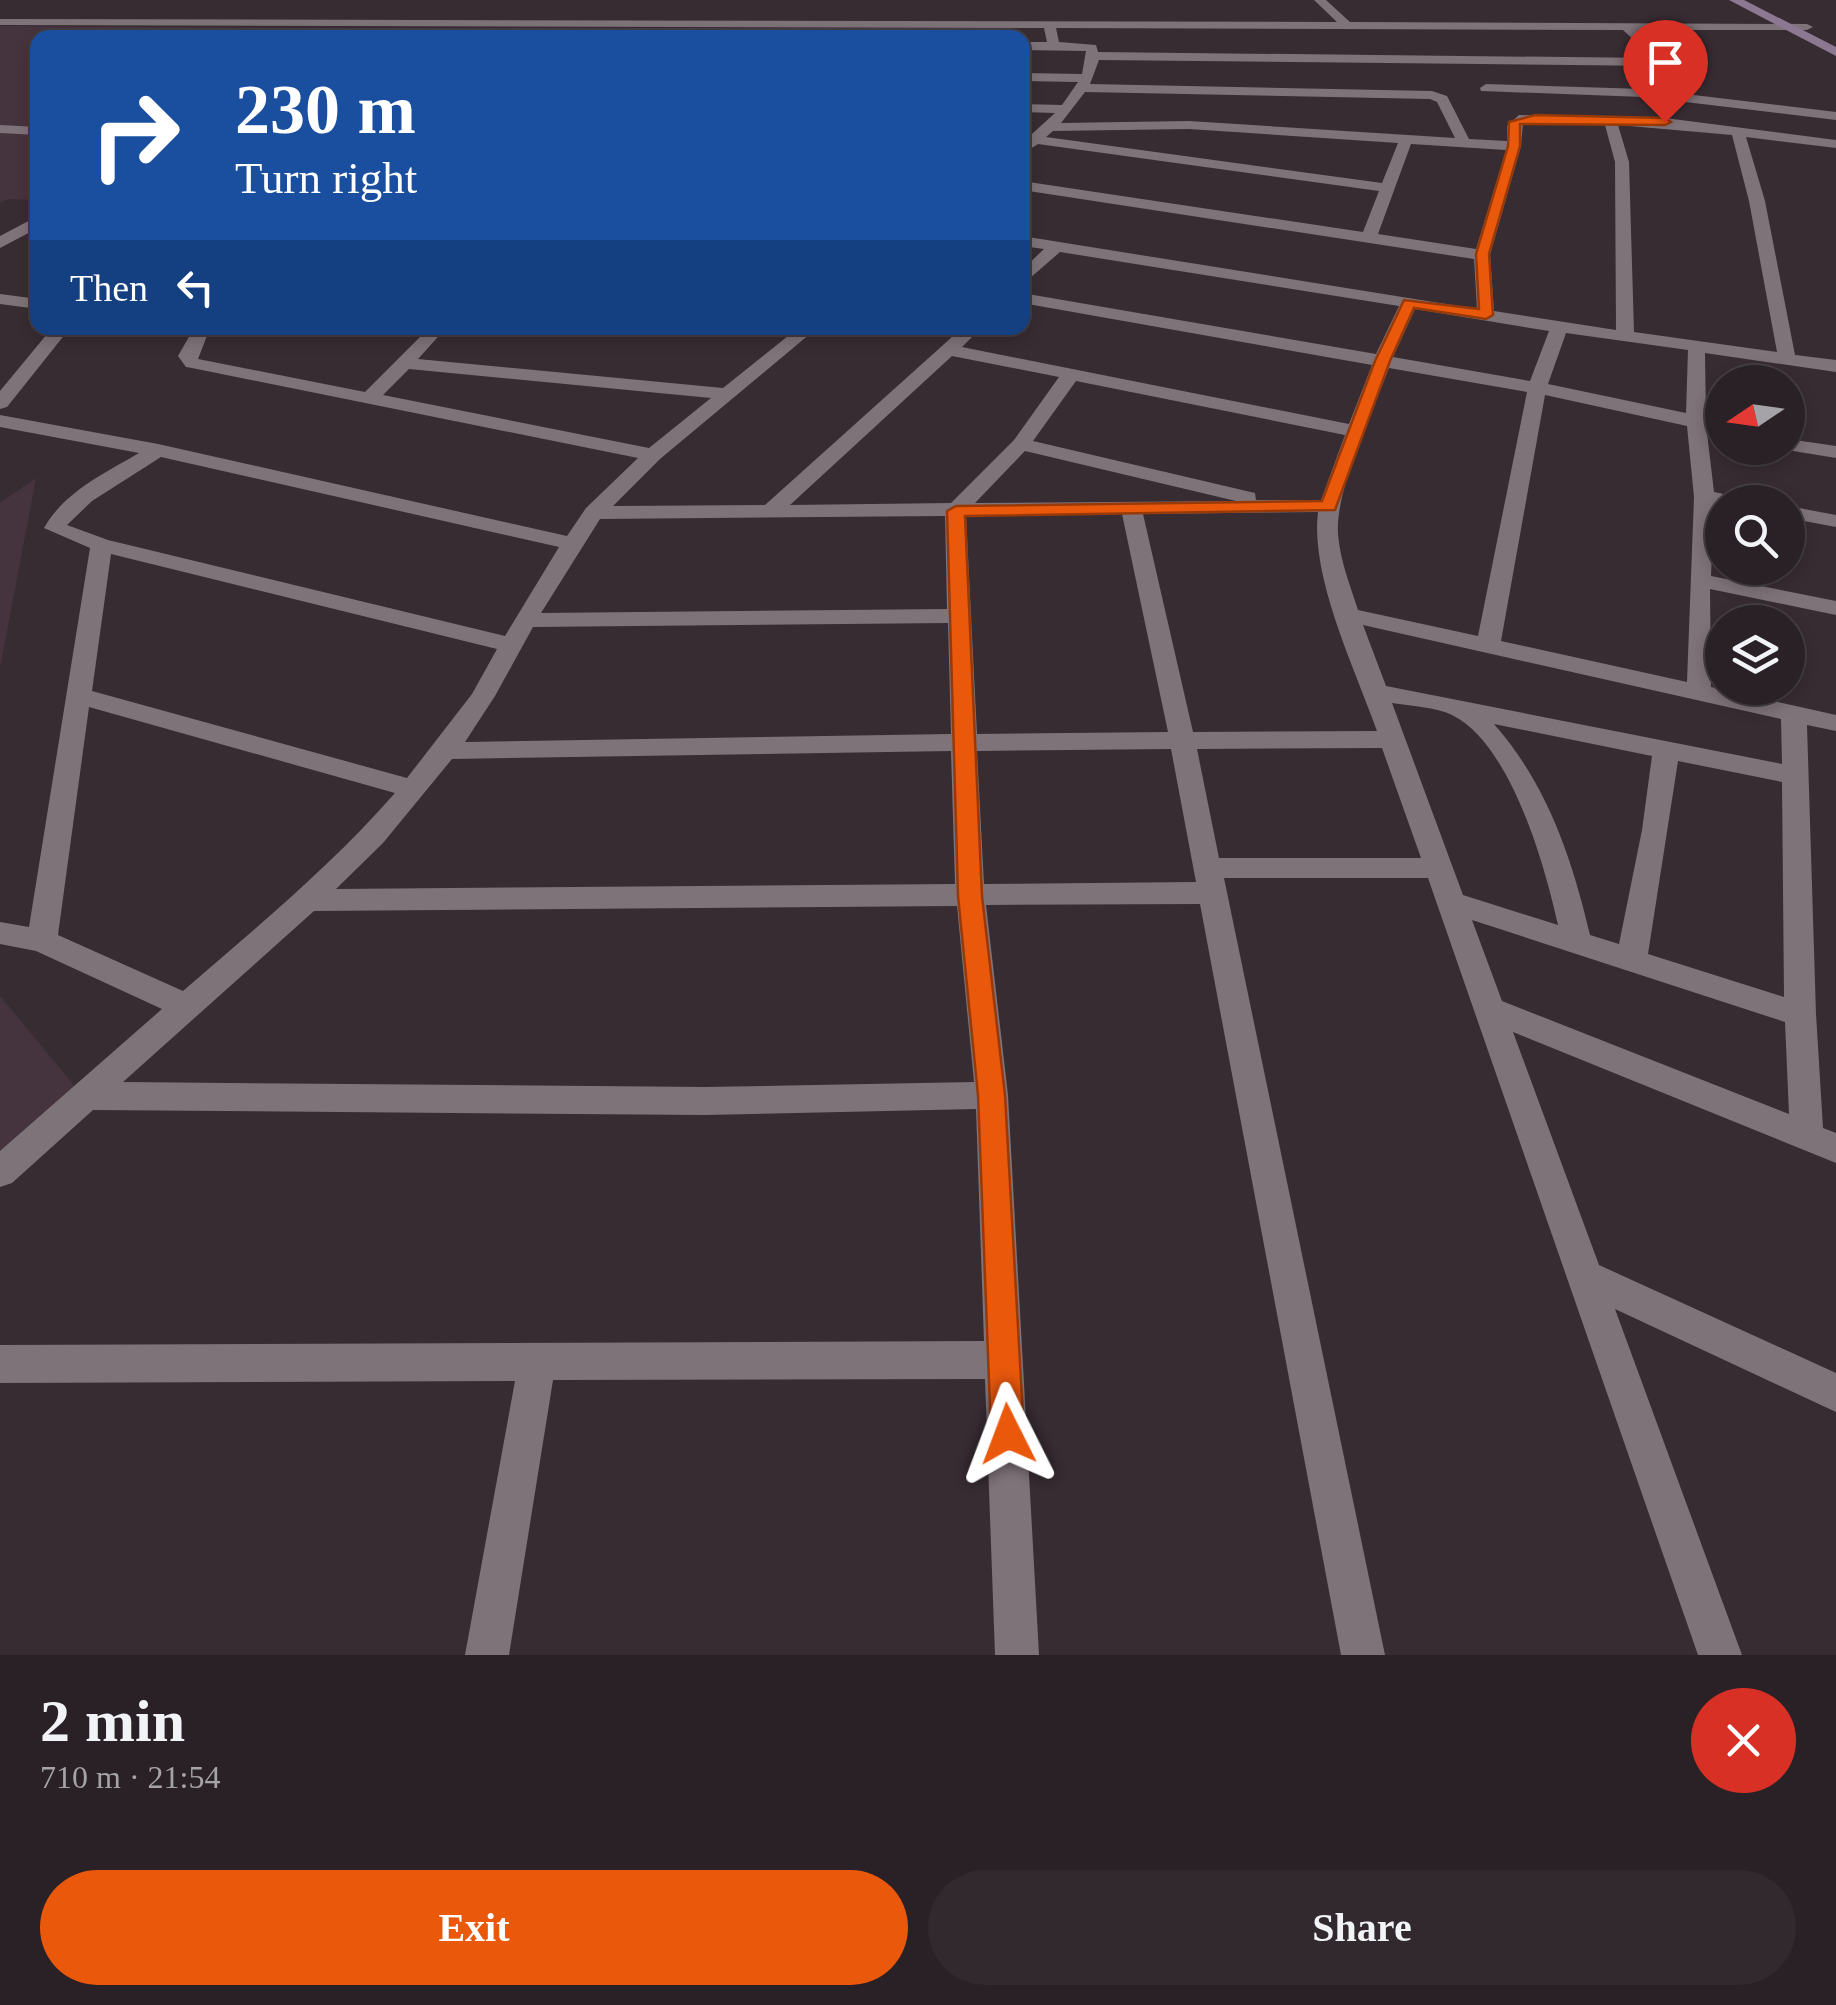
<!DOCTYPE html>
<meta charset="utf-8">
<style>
body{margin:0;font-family:"Times New Roman",serif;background:#31292e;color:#f1f3f6;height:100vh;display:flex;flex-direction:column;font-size:38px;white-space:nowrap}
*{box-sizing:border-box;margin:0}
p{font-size:32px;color:#a5a3a7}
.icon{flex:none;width:55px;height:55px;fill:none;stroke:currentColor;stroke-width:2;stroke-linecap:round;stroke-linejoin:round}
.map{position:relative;height:1655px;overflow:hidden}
.panel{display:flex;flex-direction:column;background:#292126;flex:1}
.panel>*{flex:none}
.hud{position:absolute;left:30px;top:30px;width:1000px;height:305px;border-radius:20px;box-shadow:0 5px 15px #0003,0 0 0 2px #453e43;background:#1a4fa0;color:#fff;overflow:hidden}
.needle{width:65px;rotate:257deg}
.buttons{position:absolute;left:1705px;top:365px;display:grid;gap:20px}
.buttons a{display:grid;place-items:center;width:100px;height:100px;border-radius:50%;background:#292126;box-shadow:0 5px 15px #0003,0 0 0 2px #453e43;font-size:50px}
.pin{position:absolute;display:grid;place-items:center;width:85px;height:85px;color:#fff;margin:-102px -42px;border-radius:50% 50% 50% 0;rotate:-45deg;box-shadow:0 0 10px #0007}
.pin .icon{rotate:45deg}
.me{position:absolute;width:110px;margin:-55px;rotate:357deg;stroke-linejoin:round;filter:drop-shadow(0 0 8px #0008)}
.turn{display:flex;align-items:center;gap:35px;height:210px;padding:0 40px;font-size:45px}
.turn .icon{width:130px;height:130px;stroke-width:2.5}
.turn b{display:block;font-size:70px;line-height:85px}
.then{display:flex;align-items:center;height:95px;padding:0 40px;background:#0003;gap:20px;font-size:38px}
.round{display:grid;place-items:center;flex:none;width:105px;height:105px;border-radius:52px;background:#31292e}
.overview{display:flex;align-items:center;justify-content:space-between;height:170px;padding:0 40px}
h1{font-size:60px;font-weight:700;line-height:75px}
.action{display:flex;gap:20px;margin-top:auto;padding:20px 40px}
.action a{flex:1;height:115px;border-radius:60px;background:#ea580c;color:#fff;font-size:40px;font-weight:700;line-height:115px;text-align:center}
.action a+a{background:#31292e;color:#f1f3f6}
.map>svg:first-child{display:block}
.built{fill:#45343e}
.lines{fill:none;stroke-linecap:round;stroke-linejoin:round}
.minor{fill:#7f737a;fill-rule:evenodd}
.secondary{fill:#8c7891;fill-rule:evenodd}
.route{fill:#ea580c;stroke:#983908;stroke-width:2.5}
</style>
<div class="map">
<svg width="1836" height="1655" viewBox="0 0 1836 1655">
<rect width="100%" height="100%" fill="#372c32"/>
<!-- built -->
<g class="built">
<polygon points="0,26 348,28 339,38 38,38 37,200 8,199 0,203"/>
<polygon points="36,478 0,668 0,503"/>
<polygon points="0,996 77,1089 0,1157"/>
</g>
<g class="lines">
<!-- minor -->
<g class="minor">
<path d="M1314,0H1326L1350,22L1807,24L1813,27L1807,30H1637L1668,59L1664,66L1099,60L1090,84L1432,91L1447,96L1469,139L1507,141V126L1519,115L1665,118L1836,140V148L1746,137L1765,201L1795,355L1836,360V372L1705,353L1706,419L1722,425V437L1707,433L1714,492L1742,498L1746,502L1714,505L1711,576L1836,601V615L1710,589L1711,687L1836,715V731L1807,725L1816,1014L1823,1128L1836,1133V1163L1513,1032L1599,1265L1836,1373V1412L1615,1309L1742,1655H1698L1428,878H1224L1385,1655H1341L1200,904L986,905L1008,1095L1039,1655H995L985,1379L553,1380L509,1655H465L515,1381L0,1383V1345L984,1341L976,1109L705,1115L93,1110L12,1183L0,1187V1151L162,1009L36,951L0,944V922L29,927L90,548L44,528C64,492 105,473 139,453L0,427V415L158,444L567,536L586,508L638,458L192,368L186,367L178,356L194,328H210L198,359L365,392L429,328H446L418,359L723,388L788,336L758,333L750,328H817L660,459L613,506L765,505L962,328H981L962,347L1349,424L1372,365L1022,303V293L1376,354L1399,306L1060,252L1022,285V270L1044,249L1022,246V236L1477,309L1474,259L1022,190V181L1363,232L1379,191L1038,144L1022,154V143L1055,113L1022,112V104L1062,105L1078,82L1022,81V73L1082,74L1086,51L1022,50V42H1047L1044,28L0,25V19L1337,22ZM1056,28L1623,30L1653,58L1098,52L1096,45L1059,42ZM1085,92L1430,99L1437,102L1455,138L1189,121L1061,123ZM1523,123L1605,125L1615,162L1616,330L1494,311L1490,255L1521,146ZM1618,125L1732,135L1749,201L1777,352L1634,332L1629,162ZM1189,129L1398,143L1382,183L1046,137L1053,131ZM1411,144L1506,150L1476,249L1378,234ZM1415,309L1549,331L1530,381L1393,357ZM1566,333L1688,350L1686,413L1548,384ZM952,356L1059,377L1014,440L951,503L790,505ZM1389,368L1527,392L1478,636L1358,610C1350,585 1340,560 1338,534C1335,490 1373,411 1389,368ZM409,369L711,398L649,448L383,395ZM1076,381L1345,435L1321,500H1256L1255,493L1033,441ZM1545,395L1687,426L1694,497L1687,682L1501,641ZM1025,451L1236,501L975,503ZM161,457L559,547L505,636L108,540L67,525L92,501ZM1318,512C1310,577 1355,669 1377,731L1193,732L1143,514ZM1122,514L1168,732L977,734L966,516ZM945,516L947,609L541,613L600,519ZM111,554L497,649L472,694L407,778L92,691ZM948,623L951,734L465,742L495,696L533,627ZM1363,625L1781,719L1782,764L1386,686ZM1392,703C1410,706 1436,707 1452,715C1511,744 1545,866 1558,925L1463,895ZM89,707L395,793C331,866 256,928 183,991L58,935ZM1494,724L1652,756L1642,830L1619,944L1590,935C1572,858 1547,784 1494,724ZM1382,748L1421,858H1219L1197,749ZM1171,749L1196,882L984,884L977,751ZM951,751L955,884L336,889L383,843L452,759ZM1678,761L1782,782L1784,997L1648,954ZM957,906L974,1082L705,1087L123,1082L314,911ZM1472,920L1785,1022L1789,1114L1502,1001Z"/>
<polygon points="1486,84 1643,89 1836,112 1836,120 1643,97 1481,91 1480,88"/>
<polygon points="0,125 38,127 38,135 0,133"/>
<polygon points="38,216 38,228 0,248 0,236"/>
<polygon points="0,294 38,299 38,309 0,304"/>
<polygon points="52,328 70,328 7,407 0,409 0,391"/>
<polygon points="1788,439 1836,446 1836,458 1781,449 1788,448"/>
<polygon points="1788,506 1836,515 1836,527 1788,518"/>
</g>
<!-- secondary -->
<polygon class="secondary" points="1729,0 1744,0 1836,47 1836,56"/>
</g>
<!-- route -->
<polygon class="route" points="1535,115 1665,118 1671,122 1665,125 1520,124 1520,146 1489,254 1493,315 1486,319 1414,308 1390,361 1335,510 965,516 982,896 1005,1095 1024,1434 1019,1445 1008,1450 996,1445 991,1434 978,1095 958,896 947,511 956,506 1322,501 1375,361 1404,300 1479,309 1476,254 1508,146 1509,122"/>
</svg>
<div class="buttons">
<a><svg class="needle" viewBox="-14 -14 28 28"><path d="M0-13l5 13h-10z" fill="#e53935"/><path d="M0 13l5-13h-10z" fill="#a5a3a7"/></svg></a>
<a><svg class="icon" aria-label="search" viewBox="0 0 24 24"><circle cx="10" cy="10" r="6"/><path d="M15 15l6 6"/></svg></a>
<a><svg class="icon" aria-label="layers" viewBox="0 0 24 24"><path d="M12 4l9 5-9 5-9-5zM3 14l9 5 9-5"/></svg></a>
</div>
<div class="pin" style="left:1665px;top:122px;background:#d93025"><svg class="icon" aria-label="arrive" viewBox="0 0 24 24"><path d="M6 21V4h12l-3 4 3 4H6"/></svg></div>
<svg class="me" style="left:1008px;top:1434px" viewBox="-20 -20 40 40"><path d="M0-17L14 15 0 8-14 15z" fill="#ea580c" stroke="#fff" stroke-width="4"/></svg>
<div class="hud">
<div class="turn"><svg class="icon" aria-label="right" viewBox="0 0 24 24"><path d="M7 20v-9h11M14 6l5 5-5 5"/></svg><div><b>230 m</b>Turn right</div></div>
<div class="then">Then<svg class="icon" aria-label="left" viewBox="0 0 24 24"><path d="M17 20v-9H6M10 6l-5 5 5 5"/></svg></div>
</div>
</div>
<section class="panel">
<div class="overview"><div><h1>2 min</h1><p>710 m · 21:54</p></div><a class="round" style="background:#d93025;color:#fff"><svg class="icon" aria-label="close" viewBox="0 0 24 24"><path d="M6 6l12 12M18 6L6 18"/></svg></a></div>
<div class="action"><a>Exit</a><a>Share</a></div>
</section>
